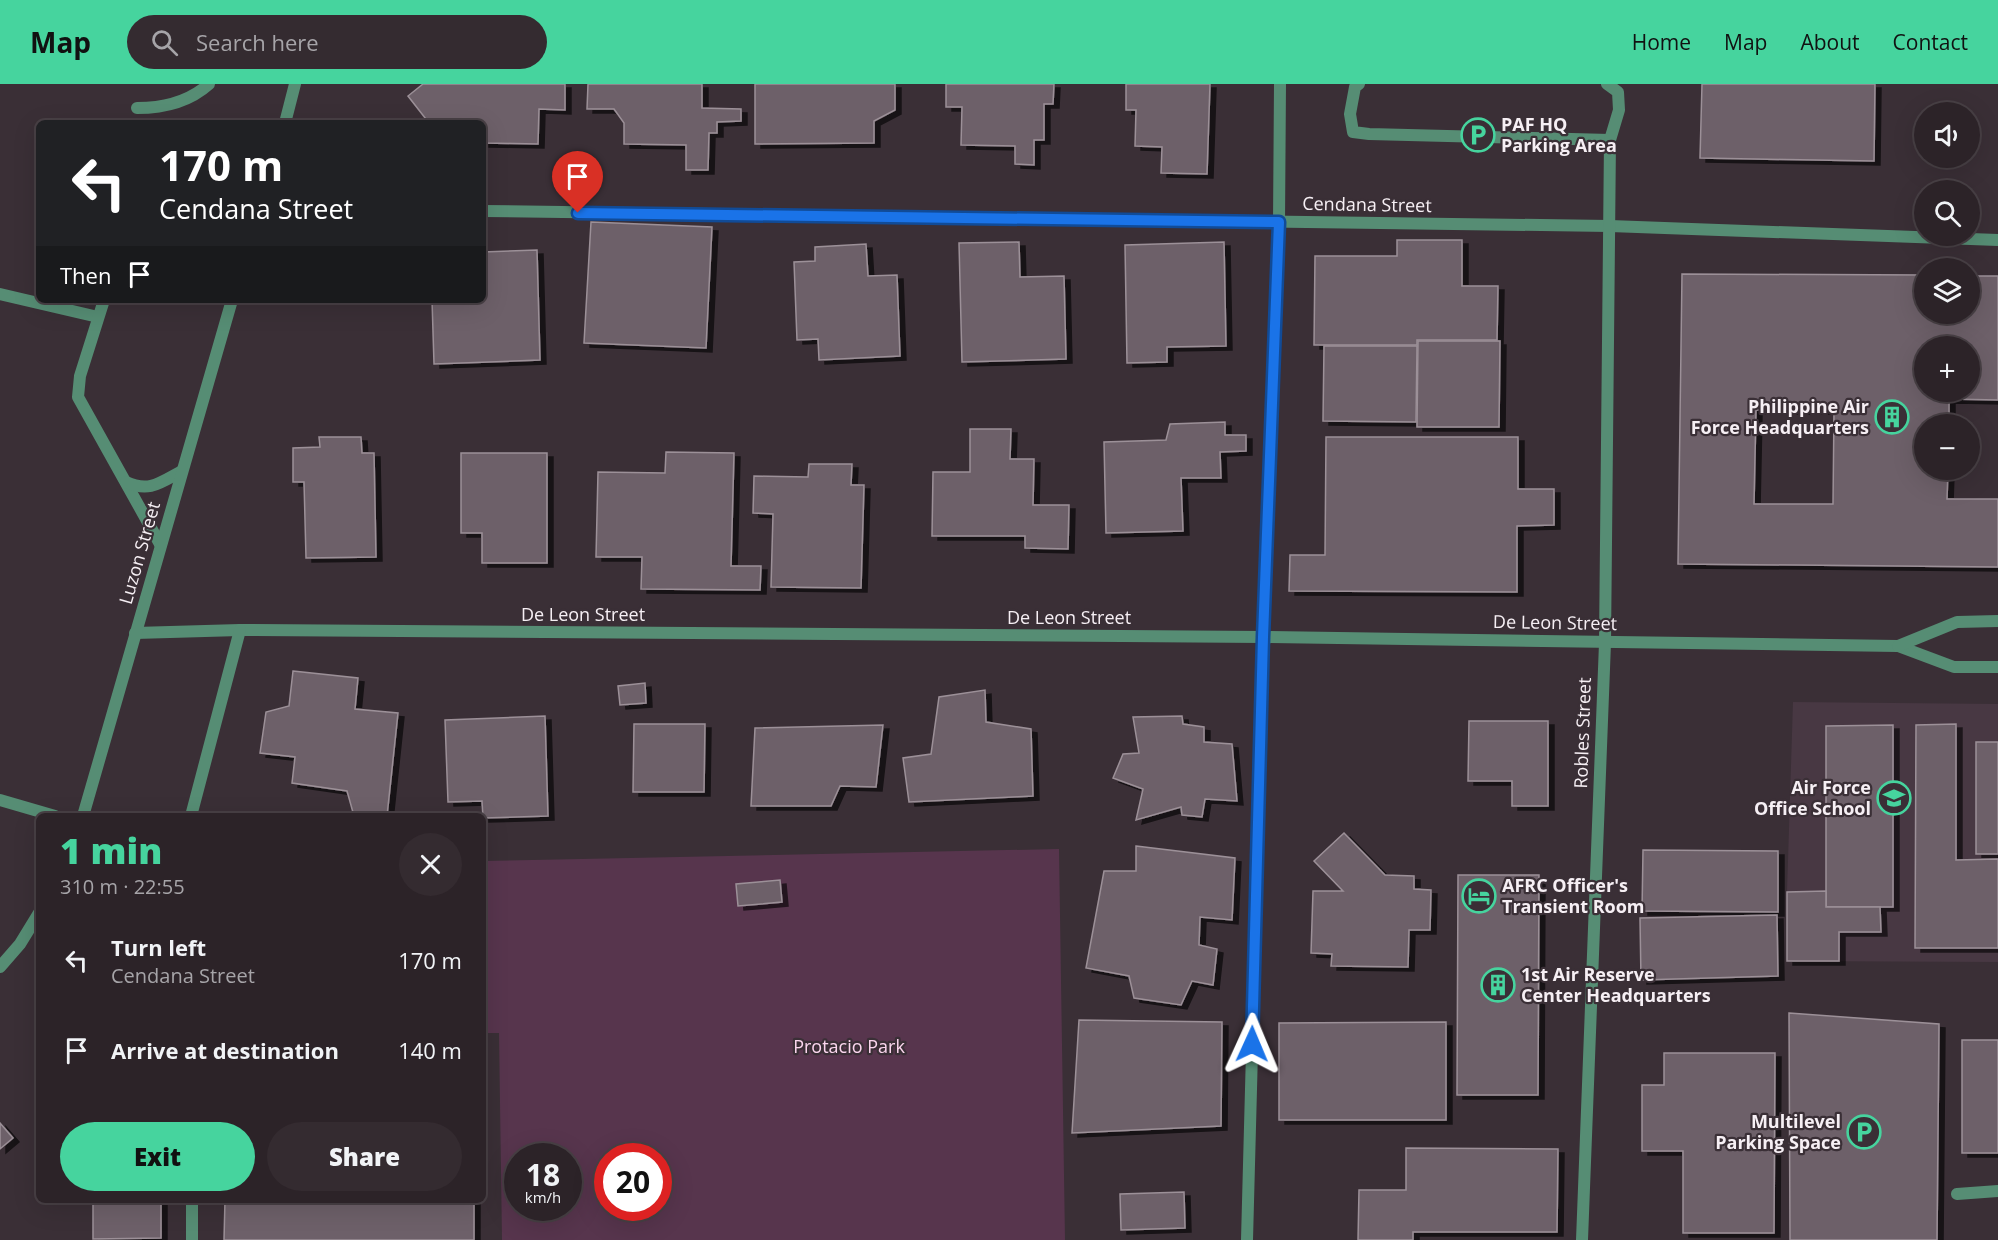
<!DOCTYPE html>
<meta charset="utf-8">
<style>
body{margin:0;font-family:"Open Sans",sans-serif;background:#342b30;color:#f1f3f6;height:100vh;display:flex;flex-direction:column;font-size:22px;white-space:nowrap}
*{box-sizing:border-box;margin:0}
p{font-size:20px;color:#a6a4a8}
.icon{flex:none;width:33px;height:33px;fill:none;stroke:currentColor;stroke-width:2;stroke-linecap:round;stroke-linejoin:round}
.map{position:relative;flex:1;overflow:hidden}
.panel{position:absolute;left:36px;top:729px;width:450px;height:390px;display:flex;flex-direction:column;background:#2c2328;border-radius:9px;box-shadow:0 6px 24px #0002,0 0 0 2px #484045}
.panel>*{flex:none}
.banner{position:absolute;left:36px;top:36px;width:450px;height:183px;border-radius:9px;box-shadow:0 6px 24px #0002,0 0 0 2px #484045;background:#202124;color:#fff;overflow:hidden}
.controls{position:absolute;left:1914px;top:18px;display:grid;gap:12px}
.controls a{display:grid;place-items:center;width:66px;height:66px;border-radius:50%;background:#2c2328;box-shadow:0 6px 24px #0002,0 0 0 2px #484045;font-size:30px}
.speed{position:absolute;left:504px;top:1059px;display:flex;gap:12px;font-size:30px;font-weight:700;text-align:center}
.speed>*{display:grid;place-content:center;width:78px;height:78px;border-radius:50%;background:#2c2328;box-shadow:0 6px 24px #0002,0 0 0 2px #484045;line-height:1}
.speed small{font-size:15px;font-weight:400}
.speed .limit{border:9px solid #d22;background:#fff;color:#111}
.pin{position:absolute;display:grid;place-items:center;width:51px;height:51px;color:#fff;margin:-62px -26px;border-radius:50% 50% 50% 0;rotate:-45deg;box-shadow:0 0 6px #0007}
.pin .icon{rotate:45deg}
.me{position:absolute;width:66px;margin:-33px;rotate:1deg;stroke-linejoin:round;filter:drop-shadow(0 0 4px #0008)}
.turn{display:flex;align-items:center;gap:21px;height:126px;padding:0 24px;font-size:27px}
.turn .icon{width:78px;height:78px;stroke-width:2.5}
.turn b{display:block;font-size:42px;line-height:51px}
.then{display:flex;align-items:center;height:57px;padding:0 24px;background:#0003;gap:12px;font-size:22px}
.round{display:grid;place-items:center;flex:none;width:63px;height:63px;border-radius:32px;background:#342b30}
.head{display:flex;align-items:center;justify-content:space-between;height:102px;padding:0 24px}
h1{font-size:36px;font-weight:800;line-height:45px;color:#46d49e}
.action{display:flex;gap:12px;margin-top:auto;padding:12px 24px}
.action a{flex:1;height:69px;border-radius:36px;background:#46d49e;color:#111;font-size:24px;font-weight:800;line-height:69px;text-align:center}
.action a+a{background:#342b30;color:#f1f3f6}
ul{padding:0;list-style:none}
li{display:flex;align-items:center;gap:18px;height:90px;padding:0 24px}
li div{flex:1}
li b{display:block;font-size:22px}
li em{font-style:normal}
header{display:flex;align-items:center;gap:36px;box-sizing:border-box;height:84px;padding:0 30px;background:#46d49e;color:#111}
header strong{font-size:28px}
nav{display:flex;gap:33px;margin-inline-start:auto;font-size:21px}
.search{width:420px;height:54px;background:#342b30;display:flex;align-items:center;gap:15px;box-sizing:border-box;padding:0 21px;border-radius:33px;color:#a6a4a8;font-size:22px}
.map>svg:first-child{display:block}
.built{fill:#483843}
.green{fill:#57354d;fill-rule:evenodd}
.building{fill:#6d6169;stroke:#9c9098;stroke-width:1.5;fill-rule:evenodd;filter:url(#shadow)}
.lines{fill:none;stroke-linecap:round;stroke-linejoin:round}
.service{stroke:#568d74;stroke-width:12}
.route-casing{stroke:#114b97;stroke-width:15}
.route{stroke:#1a73e8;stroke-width:10}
.labels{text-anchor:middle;stroke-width:4.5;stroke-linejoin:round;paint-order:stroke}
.poi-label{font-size:18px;font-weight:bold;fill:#f6eff4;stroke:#3a2f36;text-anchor:start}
.street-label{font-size:18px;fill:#f6eff4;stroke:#3a2f36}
.park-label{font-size:18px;fill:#fbd6ee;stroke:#3a2f36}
</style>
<header>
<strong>Map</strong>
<div class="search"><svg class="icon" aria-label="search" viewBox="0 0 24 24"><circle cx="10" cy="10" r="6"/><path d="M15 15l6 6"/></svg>Search here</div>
<nav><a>Home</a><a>Map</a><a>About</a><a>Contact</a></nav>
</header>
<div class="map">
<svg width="1998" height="1156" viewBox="0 0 1998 1156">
<defs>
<filter id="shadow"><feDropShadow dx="6" dy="4" stdDeviation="0" flood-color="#0009"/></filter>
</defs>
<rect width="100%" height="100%" fill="#3a2f36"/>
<!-- built -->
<polygon class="built" points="1793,618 1998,620 1998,878 1787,877 1787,808"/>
<!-- green -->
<path class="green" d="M1059,765L1065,1156H502L499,949H483V777ZM518,1072H568V1124H518ZM608,1072H658V1124H608Z"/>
<!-- building -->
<g class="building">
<polygon points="423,0 565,0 565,26 539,25 538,60 483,59 483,39 429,39 408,12"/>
<polygon points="588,0 702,0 702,24 741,25 741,37 717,38 717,49 709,49 708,86 686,86 686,61 624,60 624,39 614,25 587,25"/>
<polygon points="755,0 895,0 895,26 874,37 874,59 755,60"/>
<polygon points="946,0 1054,0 1053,20 1044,20 1044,56 1034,56 1034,81 1015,80 1015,62 961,61 962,23 946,23"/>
<polygon points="1126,0 1210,0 1207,90 1161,89 1162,63 1135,62 1136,26 1126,26"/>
<polygon points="1702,0 1875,0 1874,77 1700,74"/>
<polygon points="591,138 712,143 706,264 584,259"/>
<polygon points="1397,156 1462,156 1462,202 1498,202 1497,256 1417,256 1417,261 1314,261 1315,172 1397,172"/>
<polygon points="1019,158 1020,193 1064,192 1066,275 962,278 959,159"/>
<polygon points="1224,158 1226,262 1167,263 1167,278 1127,279 1125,161"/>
<polygon points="866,160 868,192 897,191 900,272 819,276 818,255 797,256 794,178 815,177 815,163"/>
<polygon points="537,166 540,276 434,280 432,216 483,216 483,168"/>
<path d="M1682,190L1924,191V230H1970V192H1998V316L1949,315V340H1924V386H1948L1947,415H1998V483L1678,480ZM1924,262H1970V308H1924ZM1756,326H1834L1833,420H1754Z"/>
<polygon points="1418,257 1500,257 1499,343 1417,343"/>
<polygon points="1324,262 1417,262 1416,338 1323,337"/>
<polygon points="1225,338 1225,351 1246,351 1246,367 1220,368 1221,394 1181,394 1183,447 1106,449 1104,358 1166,356 1170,340"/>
<polygon points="970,345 1011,345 1010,375 1034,375 1033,421 1069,421 1068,465 1025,464 1025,452 932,452 933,388 970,388"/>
<polygon points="319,353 361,353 362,369 374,369 376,473 306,474 304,398 293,398 293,364 320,363"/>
<polygon points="1326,353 1518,353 1518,405 1554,405 1554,441 1517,442 1517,508 1289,507 1290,471 1325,471"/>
<polygon points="666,368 734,369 731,482 761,482 760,506 641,505 642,473 596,473 598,388 665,389"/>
<polygon points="461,369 547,369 547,479 482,479 482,449 461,449"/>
<polygon points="809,380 852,380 851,401 864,401 861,504 771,503 773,430 753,429 754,392 808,393"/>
<polygon points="293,587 358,594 355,625 398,629 387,732 354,732 347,707 292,699 295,673 260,669 266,628 289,622"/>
<polygon points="645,599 646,619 620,621 618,602"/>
<polygon points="985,606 986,638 1031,645 1033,712 909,718 903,674 931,670 939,613"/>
<polygon points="545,632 548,732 483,734 482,717 448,718 445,636"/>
<polygon points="1182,632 1183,640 1204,643 1204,658 1232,660 1237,717 1205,715 1202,733 1182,731 1181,723 1136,736 1143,705 1113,694 1123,670 1139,669 1133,633"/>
<polygon points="1469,637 1548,637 1548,722 1512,722 1512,697 1468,697"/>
<polygon points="634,640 705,640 704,708 633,708"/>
<polygon points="1956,640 1956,776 1998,775 1998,864 1915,864 1916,641"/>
<polygon points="883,641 876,703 840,702 831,722 751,722 755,644"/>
<polygon points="1893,641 1893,823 1826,823 1826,642"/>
<rect x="1976" y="658" width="22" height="112"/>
<polygon points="1344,749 1385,791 1414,792 1414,805 1431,806 1430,846 1409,846 1408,883 1331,882 1332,870 1311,869 1313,807 1343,807 1314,777"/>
<polygon points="1136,762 1235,774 1232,836 1200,833 1199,861 1217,865 1213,901 1192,897 1181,921 1134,914 1129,892 1086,884 1104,787 1136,787"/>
<polygon points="1643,766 1778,767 1778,828 1642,827"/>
<polygon points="1458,791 1539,791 1538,1011 1457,1011"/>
<polygon points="780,796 782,818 738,822 736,800"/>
<polygon points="1826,807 1826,823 1880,823 1881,848 1839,848 1839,877 1787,877 1787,808"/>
<polygon points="1777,831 1778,892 1641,896 1640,834"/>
<polygon points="1789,929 1939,940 1937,1156 1790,1156"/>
<polygon points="1079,936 1222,938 1221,1042 1072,1049"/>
<polygon points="1446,938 1446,1036 1279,1036 1279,939"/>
<rect x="1962" y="956" width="36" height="113"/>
<polygon points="1664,969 1775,969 1774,1149 1683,1149 1683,1067 1642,1067 1642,1001 1664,1001"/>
<polygon points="0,1039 13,1054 0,1065"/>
<polygon points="1406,1064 1558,1065 1557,1148 1413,1148 1413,1156 1358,1156 1359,1106 1406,1106"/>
<polygon points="1184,1108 1185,1144 1121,1146 1120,1110"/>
<polygon points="93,1116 161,1116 161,1154 93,1155"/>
<polygon points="225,1116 474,1116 474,1156 224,1156"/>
</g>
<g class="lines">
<!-- service -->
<g class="service">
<polyline points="1359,0 1355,3 1350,30 1353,48 1369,50 1610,56"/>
<path d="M137,24C163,24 189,18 209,0"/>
<polyline points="285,39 295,0"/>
<polyline points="483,127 1610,142 1998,156"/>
<polyline points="0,210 98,233"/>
<polyline points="104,216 80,292 78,313 160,460"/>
<path d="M126,398C150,409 161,398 182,387"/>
<polyline points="135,549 240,546 1263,553 1898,562 1954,583 1998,583"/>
<polyline points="1898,562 1957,538 1998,537"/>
<polyline points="0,716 55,732"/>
<polyline points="83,732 232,216"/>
<polyline points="191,732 240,546"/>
<polyline points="0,883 20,860 39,829"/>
<polyline points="1957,1110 1998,1107"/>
<polyline points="192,1116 192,1156"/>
<polyline points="1247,1156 1263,553 1279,138 1280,0"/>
<polyline points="1582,1156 1605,559 1610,56 1619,26 1618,8 1607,0"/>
</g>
</g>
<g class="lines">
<defs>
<polyline id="route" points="578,129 1279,138 1263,553 1252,960"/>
</defs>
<!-- route casing -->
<use href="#route" class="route-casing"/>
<!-- route -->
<use href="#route" class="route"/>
</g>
<!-- icons -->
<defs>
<symbol id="parking-ring" viewBox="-11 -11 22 22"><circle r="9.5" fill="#3a2f36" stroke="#46d49e" stroke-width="1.5"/><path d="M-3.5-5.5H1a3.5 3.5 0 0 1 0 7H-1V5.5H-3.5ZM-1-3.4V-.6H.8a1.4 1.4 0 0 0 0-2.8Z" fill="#46d49e"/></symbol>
<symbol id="building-ring" viewBox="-11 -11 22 22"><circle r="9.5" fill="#3a2f36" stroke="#46d49e" stroke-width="1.5"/><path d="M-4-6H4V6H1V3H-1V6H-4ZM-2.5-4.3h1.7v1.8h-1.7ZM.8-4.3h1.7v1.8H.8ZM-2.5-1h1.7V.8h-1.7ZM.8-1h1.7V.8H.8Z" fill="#46d49e"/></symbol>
<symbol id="school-ring" viewBox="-11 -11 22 22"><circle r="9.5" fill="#3a2f36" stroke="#46d49e" stroke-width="1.5"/><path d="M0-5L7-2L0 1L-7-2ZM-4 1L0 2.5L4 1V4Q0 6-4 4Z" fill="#46d49e"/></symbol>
<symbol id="hotel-ring" viewBox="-11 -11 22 22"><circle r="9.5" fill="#3a2f36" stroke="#46d49e" stroke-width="1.5"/><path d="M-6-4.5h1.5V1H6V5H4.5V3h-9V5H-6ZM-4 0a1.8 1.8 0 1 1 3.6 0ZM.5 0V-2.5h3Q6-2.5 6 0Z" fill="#46d49e"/></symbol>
</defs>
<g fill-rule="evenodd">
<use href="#parking-ring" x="1459" y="32" width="38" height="38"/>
<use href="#building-ring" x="1873" y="314" width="38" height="38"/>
<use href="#school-ring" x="1875" y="695" width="38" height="38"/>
<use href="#hotel-ring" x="1460" y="793" width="38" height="38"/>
<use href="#building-ring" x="1479" y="882" width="38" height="38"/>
<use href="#parking-ring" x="1845" y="1029" width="38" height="38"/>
</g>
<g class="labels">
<!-- poi labels -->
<g class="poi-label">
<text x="1501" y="47">PAF HQ<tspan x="1501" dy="21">Parking Area</tspan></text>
<text x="1869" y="329" text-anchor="end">Philippine Air<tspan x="1869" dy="21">Force Headquarters</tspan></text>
<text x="1871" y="710" text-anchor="end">Air Force<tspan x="1871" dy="21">Office School</tspan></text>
<text x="1502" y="808">AFRC Officer's<tspan x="1502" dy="21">Transient Room</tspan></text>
<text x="1521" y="897">1st Air Reserve<tspan x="1521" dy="21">Center Headquarters</tspan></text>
<text x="1841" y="1044" text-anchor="end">Multilevel<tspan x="1841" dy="21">Parking Space</tspan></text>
</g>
<!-- street labels -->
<g class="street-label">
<text transform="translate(1367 121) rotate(1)" y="6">Cendana Street</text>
<text transform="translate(140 469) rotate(-74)" y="6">Luzon Street</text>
<text x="583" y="537">De Leon Street</text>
<text x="1069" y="540">De Leon Street</text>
<text transform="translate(1555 539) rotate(1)" y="6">De Leon Street</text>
<text transform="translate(1583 649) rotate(-88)" y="6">Robles Street</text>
</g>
<!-- park labels -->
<g class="park-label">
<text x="849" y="969">Protacio Park</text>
</g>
</g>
</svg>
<div class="controls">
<a><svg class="icon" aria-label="sound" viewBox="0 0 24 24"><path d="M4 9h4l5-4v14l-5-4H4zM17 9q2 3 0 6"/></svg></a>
<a><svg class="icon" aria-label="search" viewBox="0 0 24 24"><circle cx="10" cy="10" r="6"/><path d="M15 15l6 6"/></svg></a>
<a><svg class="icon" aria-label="layers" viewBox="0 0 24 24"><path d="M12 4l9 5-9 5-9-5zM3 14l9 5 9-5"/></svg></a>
<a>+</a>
<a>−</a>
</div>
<div class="speed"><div>18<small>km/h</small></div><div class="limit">20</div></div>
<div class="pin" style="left:578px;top:129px;background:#d93025"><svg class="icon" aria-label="arrive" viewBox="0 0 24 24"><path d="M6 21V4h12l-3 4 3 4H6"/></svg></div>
<svg class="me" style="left:1252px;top:960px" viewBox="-20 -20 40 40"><path d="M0-17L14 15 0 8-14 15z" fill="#1a73e8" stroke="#fff" stroke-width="4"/></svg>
<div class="banner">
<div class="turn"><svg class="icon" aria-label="left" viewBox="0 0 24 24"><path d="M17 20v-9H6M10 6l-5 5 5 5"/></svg><div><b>170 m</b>Cendana Street</div></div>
<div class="then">Then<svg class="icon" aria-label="arrive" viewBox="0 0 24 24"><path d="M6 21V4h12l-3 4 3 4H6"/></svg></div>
</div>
<section class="panel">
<div class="head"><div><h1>1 min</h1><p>310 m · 22:55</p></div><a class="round"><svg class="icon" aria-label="close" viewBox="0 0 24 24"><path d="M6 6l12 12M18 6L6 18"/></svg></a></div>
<ul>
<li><svg class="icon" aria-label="left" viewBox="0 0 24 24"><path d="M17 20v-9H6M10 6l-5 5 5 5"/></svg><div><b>Turn left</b><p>Cendana Street</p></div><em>170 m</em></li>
<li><svg class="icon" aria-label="arrive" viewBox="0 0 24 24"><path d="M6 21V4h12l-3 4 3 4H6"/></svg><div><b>Arrive at destination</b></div><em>140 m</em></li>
</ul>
<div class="action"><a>Exit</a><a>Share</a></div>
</section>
</div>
